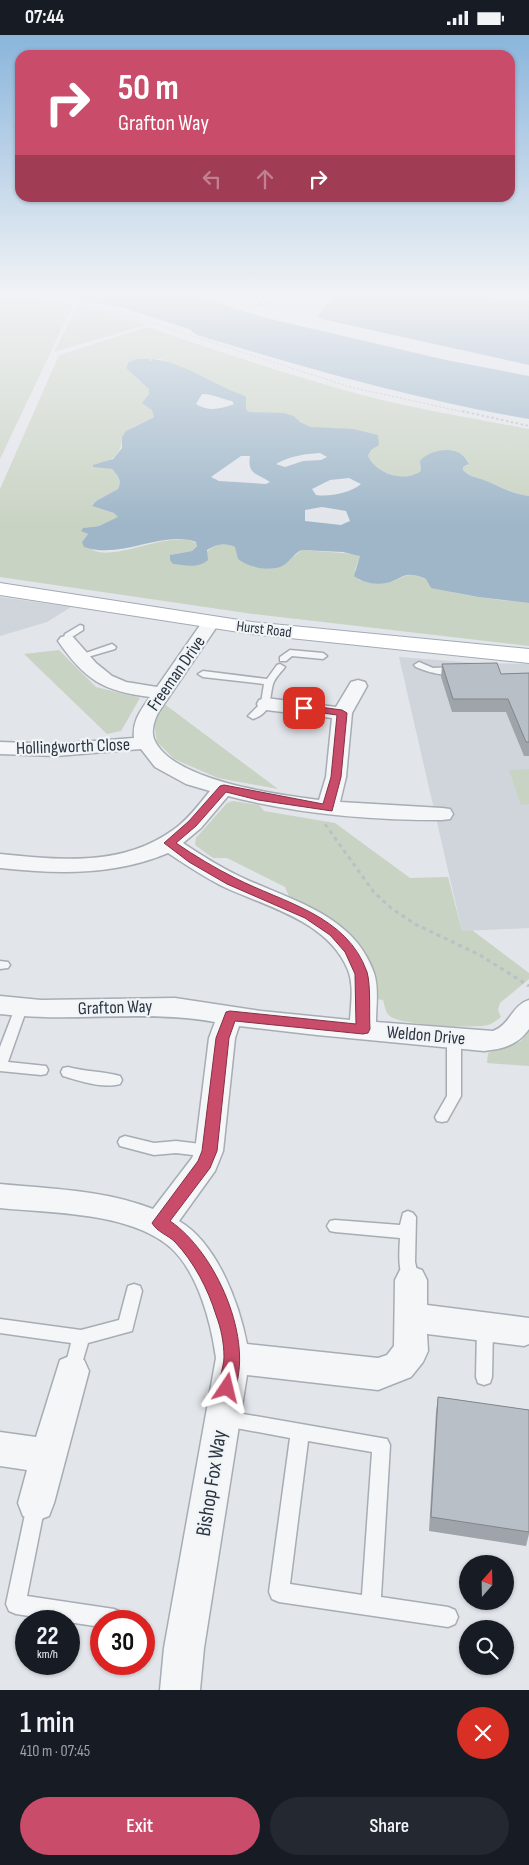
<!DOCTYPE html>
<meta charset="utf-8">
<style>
body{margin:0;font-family:"Sofia Sans Condensed",sans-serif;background:#242831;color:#f1f3f6;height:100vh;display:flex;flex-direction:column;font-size:19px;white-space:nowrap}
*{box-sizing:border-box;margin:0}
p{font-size:16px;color:#9ea1a6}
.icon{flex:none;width:28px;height:28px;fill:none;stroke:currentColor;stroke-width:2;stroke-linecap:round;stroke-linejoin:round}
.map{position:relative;height:1655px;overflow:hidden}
.details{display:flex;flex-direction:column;background:#171b24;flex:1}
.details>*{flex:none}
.hud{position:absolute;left:15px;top:15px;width:500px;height:152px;border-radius:15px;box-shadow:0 1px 4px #0004;background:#c94c6a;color:#fff;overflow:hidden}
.needle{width:32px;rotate:20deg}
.fabs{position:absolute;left:459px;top:1520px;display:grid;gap:10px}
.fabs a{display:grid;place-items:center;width:55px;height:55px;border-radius:50%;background:#171b24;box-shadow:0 1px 4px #0004;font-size:25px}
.speed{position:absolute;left:15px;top:1575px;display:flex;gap:10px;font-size:25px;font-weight:700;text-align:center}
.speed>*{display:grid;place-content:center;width:65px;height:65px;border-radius:50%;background:#171b24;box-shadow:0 1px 4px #0004;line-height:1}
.speed small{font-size:12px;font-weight:400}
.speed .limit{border:8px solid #d22;background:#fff;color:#111}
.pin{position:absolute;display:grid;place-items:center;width:42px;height:42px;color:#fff;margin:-21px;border-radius:10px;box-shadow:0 2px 8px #0006}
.me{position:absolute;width:55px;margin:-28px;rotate:10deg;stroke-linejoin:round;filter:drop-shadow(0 0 4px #0008)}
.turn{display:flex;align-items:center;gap:18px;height:105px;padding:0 20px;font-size:22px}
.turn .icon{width:65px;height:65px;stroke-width:2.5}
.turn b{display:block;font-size:35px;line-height:42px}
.lanes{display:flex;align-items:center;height:48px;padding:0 20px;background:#0003;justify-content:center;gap:25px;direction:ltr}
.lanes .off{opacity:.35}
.round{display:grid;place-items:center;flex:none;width:52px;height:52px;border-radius:26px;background:#242831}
.summary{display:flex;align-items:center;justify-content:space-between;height:85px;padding:0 20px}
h1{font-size:30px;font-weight:600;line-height:38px}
.primary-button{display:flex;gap:10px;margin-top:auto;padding:10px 20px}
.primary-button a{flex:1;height:58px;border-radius:30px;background:#c94c6a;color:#fff;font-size:20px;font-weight:600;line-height:58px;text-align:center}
.primary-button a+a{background:#242831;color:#f1f3f6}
.status{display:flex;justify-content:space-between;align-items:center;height:35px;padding:0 25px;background:#171b24;direction:ltr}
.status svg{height:14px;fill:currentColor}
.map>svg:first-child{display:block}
.built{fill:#d0d5db}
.green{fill:#c9d3c3}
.water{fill:#9eb6c8;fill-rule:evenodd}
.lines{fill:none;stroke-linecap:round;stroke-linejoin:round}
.lane-casing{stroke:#a7adb4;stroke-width:3}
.street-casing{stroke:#a7adb4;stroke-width:3}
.primary-casing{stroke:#a1abb5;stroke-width:2}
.path-far2{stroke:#bbc0c5;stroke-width:1;stroke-dasharray:2 2;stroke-linecap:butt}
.path-far1{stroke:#bbc0c5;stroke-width:2;stroke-dasharray:2.5 2.5;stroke-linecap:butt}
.path{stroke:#bbc0c5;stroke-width:3;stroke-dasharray:4 4;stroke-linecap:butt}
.lane{fill:#f4f6f8;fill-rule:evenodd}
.street{fill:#f4f6f8;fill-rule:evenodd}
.primary{fill:#fff;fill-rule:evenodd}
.wall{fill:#9fa4aa}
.building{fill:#b9bfc6;stroke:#82868b}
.route{fill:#c94c6a;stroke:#833145}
.labels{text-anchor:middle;stroke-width:4.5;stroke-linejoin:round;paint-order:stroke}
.far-street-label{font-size:15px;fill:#2a3541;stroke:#f1f4f7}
.street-label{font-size:18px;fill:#2a3541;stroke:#f1f4f7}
.near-street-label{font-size:21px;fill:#2a3541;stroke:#f1f4f7}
</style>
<div class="status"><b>07:44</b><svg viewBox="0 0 49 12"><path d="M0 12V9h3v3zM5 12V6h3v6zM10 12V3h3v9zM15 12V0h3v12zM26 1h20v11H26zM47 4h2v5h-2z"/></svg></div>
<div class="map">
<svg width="529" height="1655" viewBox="0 0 529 1655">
<rect width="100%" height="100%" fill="#e2e5ea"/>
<!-- built -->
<g class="built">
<polygon points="0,562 71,572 47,587 0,601"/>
<polygon points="399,622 476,628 529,629 529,893 462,896"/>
</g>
<!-- green -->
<g class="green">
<polygon points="0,258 24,258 73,270 0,424"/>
<polygon points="77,271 113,279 146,290 54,317"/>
<path d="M147,292C217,316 286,339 358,359C414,374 472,383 529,394V461C510,458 501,452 484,445C476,442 469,442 463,435V432L469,430L420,426L421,436C403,448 377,439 368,421L371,415L379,410L323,394L311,392L300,387L294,381L249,377L246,374L243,360L222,353L161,324H152L153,326L126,333L149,354L154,382L133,392L122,402C122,420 111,425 97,432L112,434C119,442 122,445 118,454L96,466L92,471L114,478L119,482L99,491L83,493L82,496L88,499L82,507C86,510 91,514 95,516C120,525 174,493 198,509L192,516L170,520L173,529L197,530C206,516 216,503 236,512L238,524L254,532L268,534L277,533L302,515L356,519L360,521L355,535L359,545C371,548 384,550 396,545C401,543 405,540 410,540C425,540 436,552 449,556C475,563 502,565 529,568V611L253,579L0,542V454L59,320Z"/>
<polygon points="59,615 96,652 140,663 121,696 107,699 24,619"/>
<polygon points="163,668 278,754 218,743 174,724 157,707 153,683"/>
<polygon points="529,734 529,769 521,770 509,735"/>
<path d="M233,766L259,770L264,776L335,788L410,843L448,842L462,896L472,895L529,938V944L500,968L498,975L501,982C497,985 492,989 488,990C474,994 402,990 391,982C385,978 385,971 383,965L377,964L371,932L363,917L346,897L333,886L291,866L285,852L227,823H213L195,810L196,803L227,768Z"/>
<polygon points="529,995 529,1031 487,1028 488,1018 521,1006"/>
</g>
<!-- water -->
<g class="water">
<path d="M49,258H186L266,283L446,325L529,341V384C417,365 306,333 197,300L189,294L124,273Z"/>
<polygon points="337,258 458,258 529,266 529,330 322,284 317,281"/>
<path d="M137,324H150L149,326H152V324C184,327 213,350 243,360L246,362V374L249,377L284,378L294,381L300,387L311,392L353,394L378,400L379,410L371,415L368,421C377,439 403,448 421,436L420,426C428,416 450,411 461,419C464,421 467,426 469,429L463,432V435C469,442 476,442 484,445C501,452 510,458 529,461V568L478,562L431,553L426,544C422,542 416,540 411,540C404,539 399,544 393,546C381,551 364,549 354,541L360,521L343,517L302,515C294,518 290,526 284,530C271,538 248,532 238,524L235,512C225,507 216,509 207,515L208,525C198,534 185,530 173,529L170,525V520L192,516L197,511L196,507C162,495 122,525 84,512L82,507L88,499L81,496L83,493L99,491L118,482L114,478L92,471L96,466L118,454C122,445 119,442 112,434L93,432V430L113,424L122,413V402L126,396L154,382L152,375L142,368L149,359V354L126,333L129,327ZM202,359C214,359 221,364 232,366L234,369C221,374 208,377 196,369ZM320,418L327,422L321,425L303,426L285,432L276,429C290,421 304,419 320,418ZM241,421H250C247,440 257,438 270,447L266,449L219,446L211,442ZM349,443L361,449C350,458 330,462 316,460L312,454L330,445ZM322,472L346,476L350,486L341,490L305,486V475Z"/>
</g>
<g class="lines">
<defs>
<g id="lane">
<polygon points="268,258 273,258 264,269 260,269"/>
<polygon points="80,590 83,591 83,595 72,602 70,608 64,608 63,606 65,599"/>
<polygon points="112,609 116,612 115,614 81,624 77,621"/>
<polygon points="290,615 323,618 327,621 323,624 292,621 286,626 280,626 280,622"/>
<path d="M419,627L433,633L455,632L460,635C448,644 428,637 416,632L414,630Z"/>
<path d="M280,629L285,632C281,637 275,643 273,649C269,663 273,677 253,684L248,681L261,668L264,649L203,642L198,639L203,636L267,644L277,630Z"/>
<polygon points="0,926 8,927 10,930 8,933 0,934"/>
<polygon points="21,968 26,970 27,973 8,1027 46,1031 48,1035 46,1039 41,1040 0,1036 0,1012 15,973 16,970"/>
<polygon points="454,998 459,1000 461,1003 461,1061 447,1086 442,1087 437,1086 435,1082 447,1061 447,1003 449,1000"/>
<path d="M68,1032C85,1037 103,1036 120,1041L122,1045L120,1049C103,1054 80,1046 63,1041L61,1037L63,1033Z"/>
<polygon points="125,1101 154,1108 176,1106 209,1110 214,1112 216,1116 214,1120 209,1122 176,1118 154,1120 120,1111 118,1107 120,1103"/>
<path d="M408,1176L413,1178L416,1182L415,1227L419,1245L417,1250L411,1252L405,1250C398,1235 399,1219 400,1203L335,1197L330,1196L327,1191L330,1186L335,1185L400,1190L403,1178Z"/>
<polygon points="134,1249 140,1251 142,1256 132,1296 88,1308 78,1342 72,1344 66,1342 64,1336 71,1308 0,1298 0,1284 81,1295 119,1285 128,1251"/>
<polygon points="485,1286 491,1288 493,1293 492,1342 490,1348 484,1350 478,1348 476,1342 477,1293 479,1288"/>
<path d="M226,1376L387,1404L390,1410L381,1562L448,1572L455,1575L458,1582L455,1589L448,1592L279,1567L272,1564L269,1557L290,1403L220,1390L217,1384L220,1378ZM308,1406L372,1417L362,1560L290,1549Z"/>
<polygon points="36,1461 42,1464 45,1470 27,1561 114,1574 121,1577 123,1586 101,1586 101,1592 16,1579 9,1576 6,1569 27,1470 30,1464"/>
</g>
<g id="street">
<path d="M211,582L217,583L220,587L158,678C154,686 151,696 154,704C171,746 280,760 319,765L326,742L332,683L266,675L259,673L257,669L259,665L266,663L336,672L351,647L358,645L365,647L367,651L352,678L346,742L340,767L442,773L450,774L453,779L450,784L442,785C370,785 298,779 228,761L201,793L183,808C201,820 220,832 239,841C289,865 354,879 374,938C379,953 376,972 376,987L493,996C510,990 512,970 529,965V994C518,1010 503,1014 484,1016L317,1000L239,991L235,1003L223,1116L215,1136L179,1186C217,1208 239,1268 247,1309L378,1323L387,1320L394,1311L395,1245L400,1235L411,1231L422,1235L427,1245V1270L529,1283V1309L524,1311L427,1299L428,1316L423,1327L411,1342L378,1355L247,1340L204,1613L200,1655H160L164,1613L216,1323C211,1287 198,1237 170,1212C129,1177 51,1178 0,1173V1149C51,1154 105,1155 153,1174L192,1123L195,1116L209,1003L215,987C144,974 72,988 0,979V961L41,965L175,963L261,976L350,985C351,969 354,950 348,935C328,886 267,872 224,852C204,842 186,830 168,818C113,841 58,839 0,833V819C59,825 122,832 173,795C188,785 199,769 210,756L186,749L155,732L141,714L56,721L0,719V707L56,709L134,703C132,686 141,675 150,662C103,656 85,645 58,606L61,602L67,601L73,602L96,628L112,641L126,647L157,652L205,583Z"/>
<polygon points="72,1320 84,1325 89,1336 54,1468 49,1481 36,1486 23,1481 18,1468 27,1435 0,1431 0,1397 36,1402 60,1325"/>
</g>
<polygon id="primary" points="0,548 252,587 529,614 529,628 252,599 0,560"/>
</defs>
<!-- lane casing -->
<use href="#lane" class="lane-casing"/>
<!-- street casing -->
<use href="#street" class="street-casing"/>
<!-- primary casing -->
<use href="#primary" class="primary-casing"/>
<!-- path-far2 -->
<polyline class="path-far2" points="35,258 137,283 350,352 468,378"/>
<!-- path-far1 -->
<polyline class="path-far1" points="462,376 529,391"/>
<!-- path -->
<polyline class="path" points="325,789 373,856 391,873 415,889 480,920 529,951"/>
<!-- lane -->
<use href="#lane" class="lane"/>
<!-- street -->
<use href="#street" class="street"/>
<!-- primary -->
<use href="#primary" class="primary"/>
</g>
<!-- wall -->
<g class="wall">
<polygon points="442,629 501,639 529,638 529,721 524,721 506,677 452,677 441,642"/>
<polygon points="438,1362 529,1375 529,1499 526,1511 429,1496 436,1377"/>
</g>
<!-- building -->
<g class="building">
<polygon points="497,628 501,639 529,638 529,707 526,707 508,664 453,664 442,629"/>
<polygon points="438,1362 529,1375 529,1497 431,1482"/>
</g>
<!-- sky -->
<linearGradient id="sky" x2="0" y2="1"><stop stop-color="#8ab5db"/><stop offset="0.53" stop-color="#f2f3f6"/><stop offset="1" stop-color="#f2f3f6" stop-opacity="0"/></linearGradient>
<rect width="529" height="490" fill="url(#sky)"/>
<!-- route -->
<path class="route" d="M304,670L342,675L347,678L341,742L332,776L258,765L226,757L196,791L176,808C195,821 215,833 235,843C284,868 347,880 367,937C371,950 369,980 370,994L368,998L363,999L235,986L229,1003L217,1116L210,1133L170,1186C215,1216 256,1306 233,1359L227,1361L221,1359C216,1347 224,1334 224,1322C224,1308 221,1293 216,1280C208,1254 194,1227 175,1207C168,1200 157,1197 152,1188L198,1126L202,1116L216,1003L226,977L230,976L356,989L355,939L345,917L330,900L305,883L227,849L189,827L164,808L189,786L220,751L224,750L323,769L331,742L337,680L301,675L300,673Z"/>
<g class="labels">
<!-- far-street labels -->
<g class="far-street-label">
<text transform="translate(264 594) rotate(7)" y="5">Hurst Road</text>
</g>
<!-- street labels -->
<g class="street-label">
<text transform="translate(176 638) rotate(-55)" y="6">Freeman Drive</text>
<text transform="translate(73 711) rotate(-2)" y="6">Hollingworth Close</text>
<text transform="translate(115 972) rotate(-2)" y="6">Grafton Way</text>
<text transform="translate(426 1000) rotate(5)" y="6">Weldon Drive</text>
</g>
<!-- near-street labels -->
<g class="near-street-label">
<text transform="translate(211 1448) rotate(-81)" y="7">Bishop Fox Way</text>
</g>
</g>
</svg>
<div class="fabs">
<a><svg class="needle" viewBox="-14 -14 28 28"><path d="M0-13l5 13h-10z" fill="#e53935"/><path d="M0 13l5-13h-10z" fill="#9ea1a6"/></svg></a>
<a><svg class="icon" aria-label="search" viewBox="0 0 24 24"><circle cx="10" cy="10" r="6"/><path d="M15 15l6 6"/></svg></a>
</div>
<div class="speed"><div>22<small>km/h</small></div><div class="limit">30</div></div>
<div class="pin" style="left:304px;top:673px;background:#d93025"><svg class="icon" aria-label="arrive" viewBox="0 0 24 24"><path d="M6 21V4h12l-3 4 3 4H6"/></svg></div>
<svg class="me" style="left:227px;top:1353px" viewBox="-20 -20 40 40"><path d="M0-17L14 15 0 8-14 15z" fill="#c94c6a" stroke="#fff" stroke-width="4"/></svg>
<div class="hud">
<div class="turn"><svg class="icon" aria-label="right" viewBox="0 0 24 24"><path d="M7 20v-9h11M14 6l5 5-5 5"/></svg><div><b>50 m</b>Grafton Way</div></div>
<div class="lanes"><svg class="icon off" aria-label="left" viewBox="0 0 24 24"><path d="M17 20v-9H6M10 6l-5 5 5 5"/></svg><svg class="icon off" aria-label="ahead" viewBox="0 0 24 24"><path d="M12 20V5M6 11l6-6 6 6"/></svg><svg class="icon" aria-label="right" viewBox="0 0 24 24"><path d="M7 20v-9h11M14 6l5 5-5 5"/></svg></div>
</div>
</div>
<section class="details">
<div class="summary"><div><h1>1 min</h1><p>410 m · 07:45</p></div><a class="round" style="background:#d93025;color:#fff"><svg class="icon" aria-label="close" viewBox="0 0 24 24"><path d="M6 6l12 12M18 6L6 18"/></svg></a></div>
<div class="primary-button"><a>Exit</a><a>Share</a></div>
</section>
